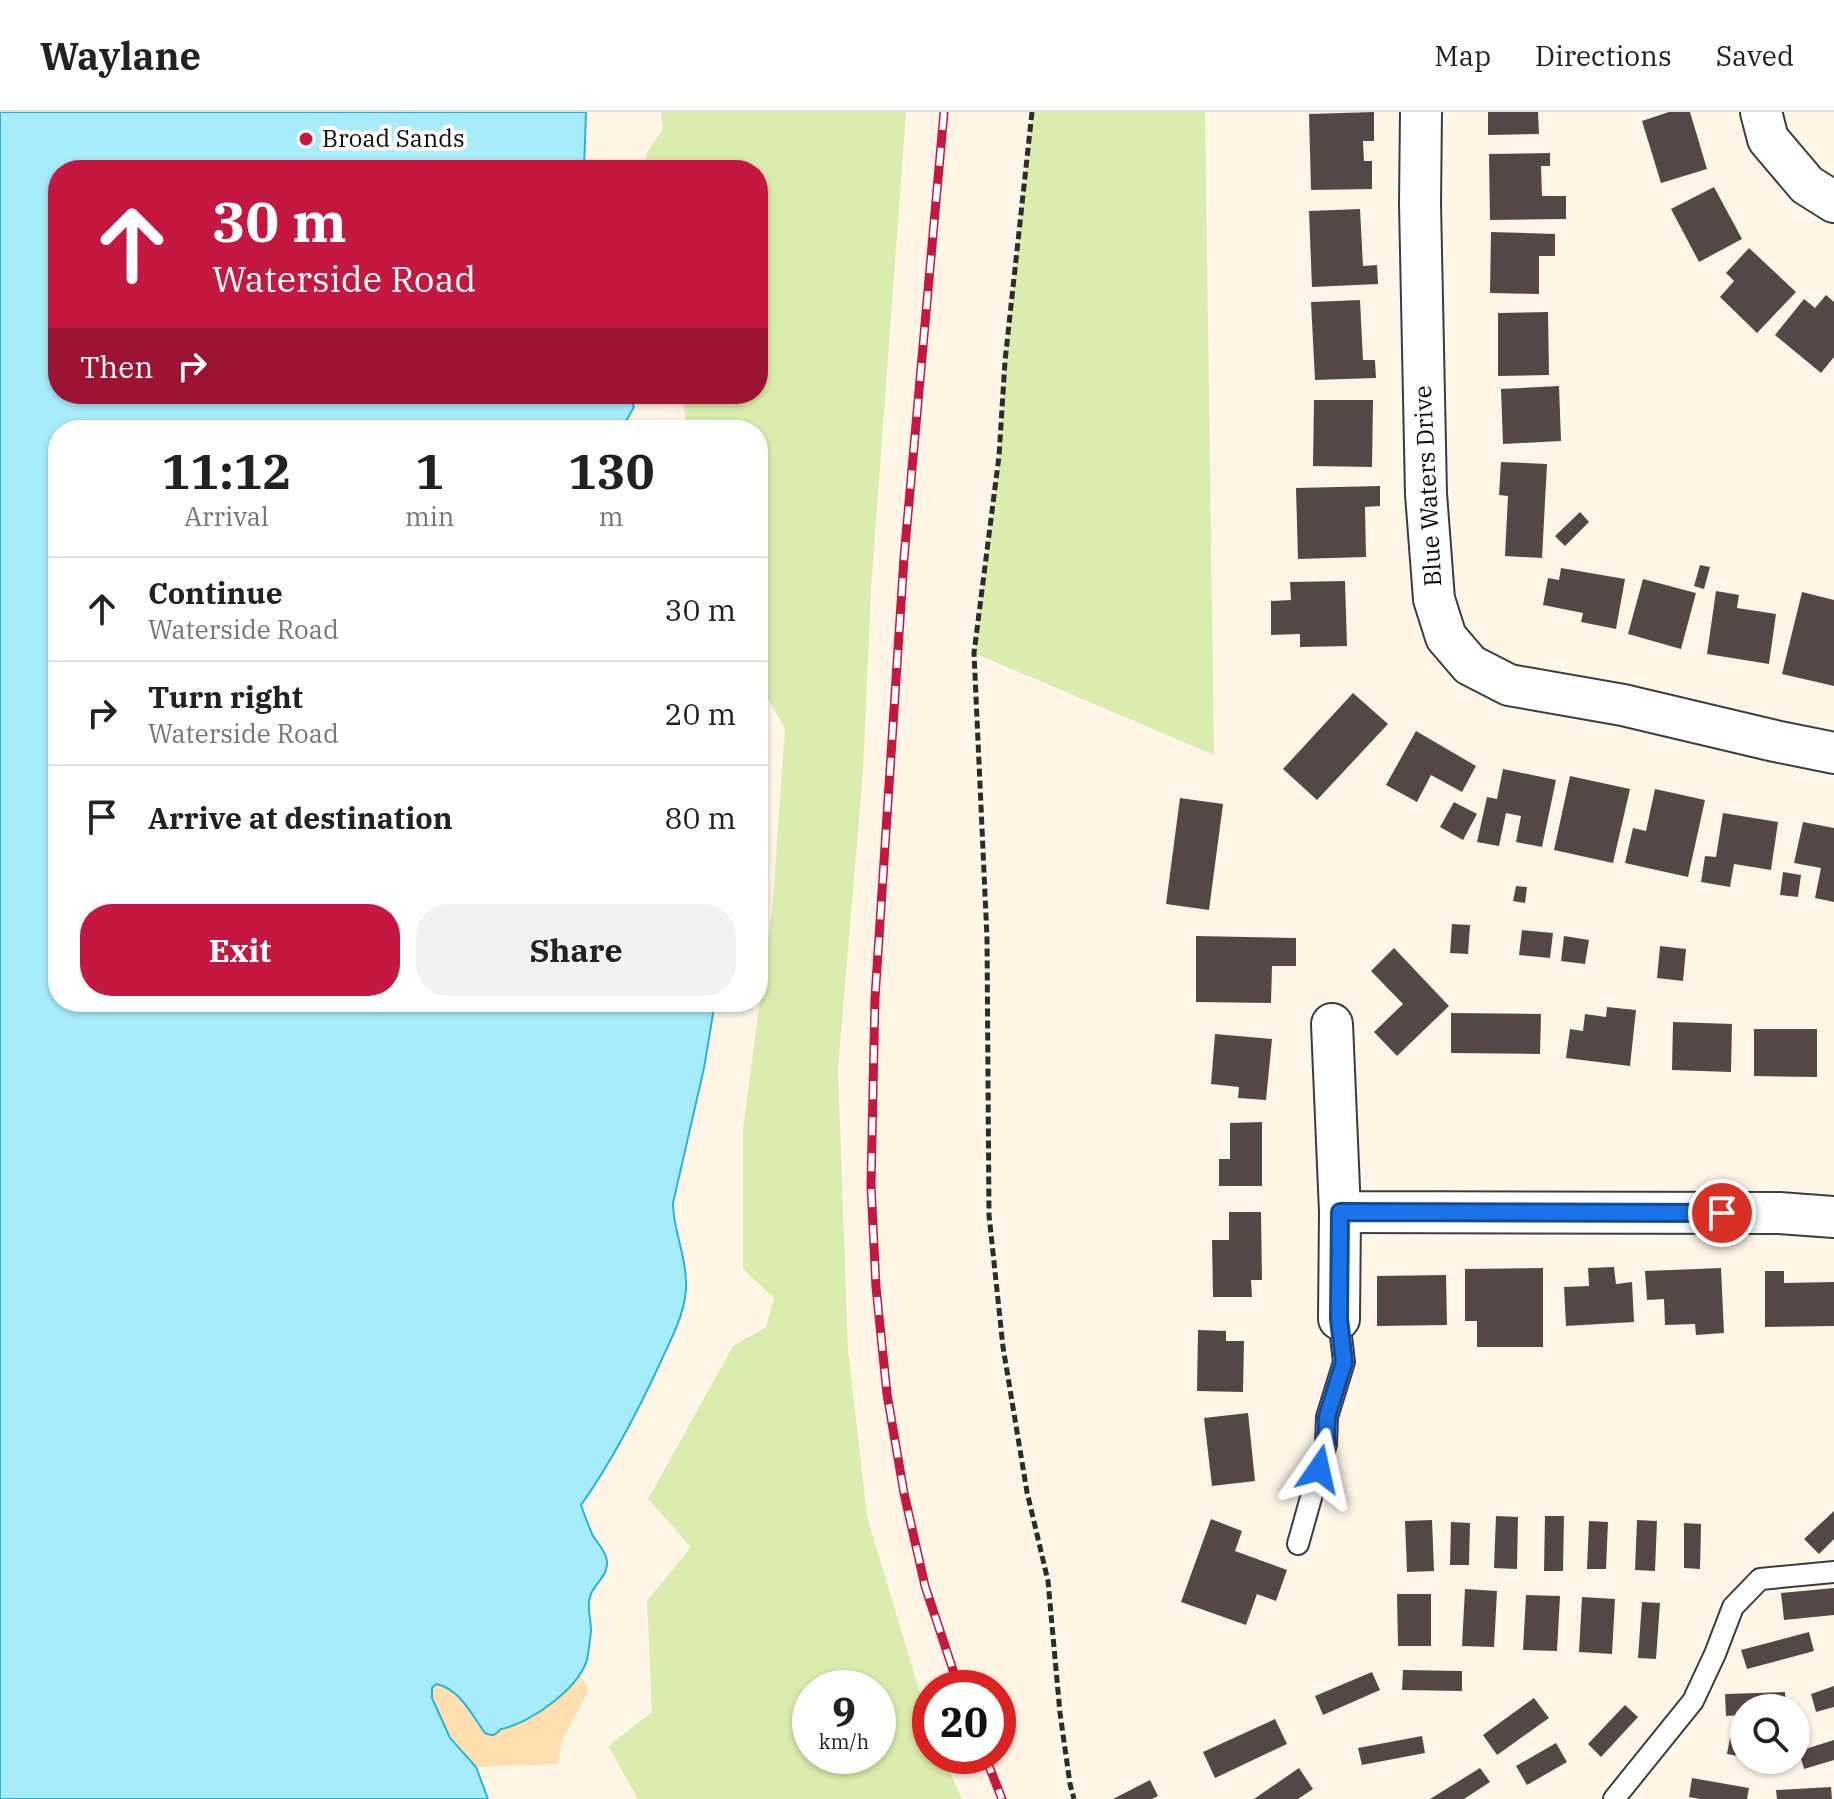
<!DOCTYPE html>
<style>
body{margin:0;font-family:"IBM Plex Serif",serif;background:#f2f2f2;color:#222;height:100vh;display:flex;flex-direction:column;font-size:30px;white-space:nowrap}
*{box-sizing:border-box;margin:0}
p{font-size:26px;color:#767676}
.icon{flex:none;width:44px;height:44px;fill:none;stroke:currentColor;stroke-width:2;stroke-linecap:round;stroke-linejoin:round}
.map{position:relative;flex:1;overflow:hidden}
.drawer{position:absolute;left:48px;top:308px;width:720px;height:592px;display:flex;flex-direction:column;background:#fff;border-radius:32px;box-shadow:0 2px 6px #0004}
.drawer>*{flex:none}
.hud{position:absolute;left:48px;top:48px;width:720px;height:244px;border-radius:32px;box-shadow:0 2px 6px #0004;background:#c41841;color:#fff;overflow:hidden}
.buttons{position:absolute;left:1730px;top:1582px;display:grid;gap:16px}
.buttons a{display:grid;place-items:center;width:80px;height:80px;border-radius:50%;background:#fff;box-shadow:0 2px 6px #0004;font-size:40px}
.speed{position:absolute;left:792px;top:1558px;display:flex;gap:16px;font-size:40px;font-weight:700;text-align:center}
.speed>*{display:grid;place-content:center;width:104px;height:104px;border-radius:50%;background:#fff;box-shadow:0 2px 6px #0004;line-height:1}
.speed small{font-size:20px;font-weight:400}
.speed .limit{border:12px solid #d22;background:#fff;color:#111}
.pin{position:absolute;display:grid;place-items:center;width:68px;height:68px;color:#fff;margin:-34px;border:4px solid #fff;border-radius:50%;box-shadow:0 2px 8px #0007}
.me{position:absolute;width:88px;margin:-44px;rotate:11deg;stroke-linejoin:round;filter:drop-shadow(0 0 6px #0008)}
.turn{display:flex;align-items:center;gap:28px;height:168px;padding:0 32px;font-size:36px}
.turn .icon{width:104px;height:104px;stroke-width:2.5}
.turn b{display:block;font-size:56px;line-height:68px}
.then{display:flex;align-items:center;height:76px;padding:0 32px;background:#0003;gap:16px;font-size:30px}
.eta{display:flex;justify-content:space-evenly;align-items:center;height:136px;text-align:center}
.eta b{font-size:48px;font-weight:700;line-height:56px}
.button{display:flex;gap:16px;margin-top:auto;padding:16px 32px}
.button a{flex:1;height:92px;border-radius:32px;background:#c41841;color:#fff;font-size:32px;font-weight:700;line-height:92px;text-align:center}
.button a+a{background:#f2f2f2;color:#222}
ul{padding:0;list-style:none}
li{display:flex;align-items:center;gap:24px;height:104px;padding:0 32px;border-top:2px solid #e0e0e0}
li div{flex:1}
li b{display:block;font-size:30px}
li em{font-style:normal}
header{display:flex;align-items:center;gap:48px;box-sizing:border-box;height:112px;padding:0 40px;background:#fff;border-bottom:2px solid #e0e0e0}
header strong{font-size:38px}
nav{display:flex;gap:44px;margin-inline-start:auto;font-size:28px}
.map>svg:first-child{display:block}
.green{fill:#daecae;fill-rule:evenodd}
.sand{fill:#ffdeaf}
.water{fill:#a7ecfb;stroke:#28b4d9;stroke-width:2}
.building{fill:#544846}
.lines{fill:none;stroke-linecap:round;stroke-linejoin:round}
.service-casing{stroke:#3d3d3d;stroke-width:24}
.minor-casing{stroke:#3d3d3d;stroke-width:44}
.path{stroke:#2c2c2c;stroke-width:5;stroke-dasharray:8 4;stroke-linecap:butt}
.service{stroke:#fff;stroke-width:20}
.minor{stroke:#fff;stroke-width:40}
.rail-casing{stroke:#c41841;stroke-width:9}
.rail{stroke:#fff;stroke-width:6;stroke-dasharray:18;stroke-linecap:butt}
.route-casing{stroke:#114b97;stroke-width:20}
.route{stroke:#1a73e8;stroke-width:14}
.poi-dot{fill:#c41841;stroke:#fff;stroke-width:3}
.labels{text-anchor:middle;stroke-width:8;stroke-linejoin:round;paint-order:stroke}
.poi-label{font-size:24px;fill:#0a0a0a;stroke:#fff;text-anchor:start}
.street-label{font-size:24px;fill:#0a0a0a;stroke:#fff}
</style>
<header>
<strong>Waylane</strong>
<nav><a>Map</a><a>Directions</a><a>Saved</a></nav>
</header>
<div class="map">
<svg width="1834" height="1687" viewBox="0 0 1834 1687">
<rect width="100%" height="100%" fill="#fff6e7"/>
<!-- green -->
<g class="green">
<path d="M661,0H906L871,477L863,659L838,957L848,1237L867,1405L930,1614V1644H943L962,1687H638L608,1634L652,1600L647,1489L691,1435L648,1387L733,1234L766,1215L774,1186L743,1157V1017L772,799L785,617L758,569V318H687L682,282H758V58H645L646,42L663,17ZM810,1576H878V1644H810Z"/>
<polygon points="1032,0 1205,0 1214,643 974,541 999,344 1005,249"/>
</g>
<!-- sand -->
<path class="sand" d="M592,1481L588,1498L591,1516L587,1547L580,1564L589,1578L563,1627L557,1652L476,1655C458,1634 431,1605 432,1576Z"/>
<!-- water -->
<path class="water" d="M0,0H586L584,58H58V282H628L634,295L621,318H58V890H715L704,956L673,1091C673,1118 686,1143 686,1170C687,1197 673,1223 662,1247C639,1297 613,1348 581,1393C584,1402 588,1412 592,1422C597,1431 606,1439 607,1449C608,1464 596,1470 591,1482C586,1494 591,1506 591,1519C590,1527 589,1535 588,1543C583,1574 530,1612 501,1617C495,1623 493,1625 485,1621C472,1603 459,1576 436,1572L432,1576V1586L450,1626L476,1655L488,1687H0Z"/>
<!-- building -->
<g class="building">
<polygon points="1374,0 1374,29 1363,29 1364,49 1372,49 1372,77 1311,78 1309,2"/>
<polygon points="1488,0 1538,0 1539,22 1488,23"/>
<polygon points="1669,0 1690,0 1707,57 1661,71 1642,9"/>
<polygon points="1550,41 1550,54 1541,54 1542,84 1566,84 1566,107 1490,108 1489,42"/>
<polygon points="1714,75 1742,127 1699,150 1671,97"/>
<polygon points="1360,97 1363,154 1377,153 1378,172 1312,175 1309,99"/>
<polygon points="1491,120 1555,122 1555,144 1539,144 1539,182 1490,181"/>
<polygon points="1749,136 1796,180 1757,221 1720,185 1734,169 1726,161"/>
<polygon points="1826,183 1834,190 1834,245 1821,261 1775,223 1804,187 1815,196"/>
<polygon points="1360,188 1363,248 1375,248 1376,266 1315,268 1311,190"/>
<polygon points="1548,200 1549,263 1498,264 1498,201"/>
<polygon points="1559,274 1561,329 1503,332 1501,277"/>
<polygon points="1314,288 1373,288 1372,355 1313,354"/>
<polygon points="1501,350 1547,352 1542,446 1505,444 1508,384 1499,383"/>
<polygon points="1380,374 1380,394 1365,395 1366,445 1298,447 1296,376"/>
<polygon points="1580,400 1589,410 1565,434 1555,424"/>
<polygon points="1700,453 1710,455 1704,477 1694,474"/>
<polygon points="1561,456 1625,467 1616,517 1581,510 1583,501 1543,493 1548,466 1559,468"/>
<polygon points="1643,467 1696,481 1681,537 1628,522"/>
<polygon points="1345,469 1347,534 1300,535 1300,522 1271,523 1271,489 1291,488 1290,470"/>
<polygon points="1716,479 1739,483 1737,496 1776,502 1769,552 1707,542"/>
<polygon points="1802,480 1834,488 1834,574 1782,562"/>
<polygon points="1353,581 1388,612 1317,688 1283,657"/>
<polygon points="1416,619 1476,654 1462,680 1431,663 1417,690 1386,673"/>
<polygon points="1503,657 1556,668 1542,735 1516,730 1521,704 1506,701 1499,734 1477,730 1487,685 1497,687"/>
<polygon points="1570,664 1630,677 1613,751 1554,738"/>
<polygon points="1655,677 1705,688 1688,765 1625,751 1633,716 1646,719"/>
<polygon points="1180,686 1223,692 1209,798 1166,792"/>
<polygon points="1454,690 1477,702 1463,728 1440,715"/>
<polygon points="1723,701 1778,710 1771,758 1734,752 1730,775 1701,770 1705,744 1716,745"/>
<polygon points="1803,710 1834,716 1834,790 1815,786 1821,756 1794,751"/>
<polygon points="1783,760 1801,763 1798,785 1780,783"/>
<polygon points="1516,774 1527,775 1525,791 1513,789"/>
<polygon points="1452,812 1470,813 1468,842 1450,841"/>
<polygon points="1522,818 1553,821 1550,846 1519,843"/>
<polygon points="1196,824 1296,826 1296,854 1272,854 1271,891 1196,890"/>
<polygon points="1564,824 1589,828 1585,852 1561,849"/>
<polygon points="1660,834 1686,837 1683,869 1657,866"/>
<polygon points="1394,836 1449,894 1397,944 1374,920 1403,892 1371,859"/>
<polygon points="1607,895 1636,898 1630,954 1566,946 1570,917 1583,919 1585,902 1606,905"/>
<polygon points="1451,901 1541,902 1540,942 1451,941"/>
<polygon points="1673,910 1732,912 1731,960 1672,958"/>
<polygon points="1754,917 1817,917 1817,965 1754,964"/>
<polygon points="1215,922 1272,927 1266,988 1238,986 1239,975 1211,972"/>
<polygon points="1262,1010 1262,1074 1219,1074 1219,1047 1230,1047 1230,1011"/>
<polygon points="1229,1100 1261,1100 1262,1168 1251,1168 1252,1185 1213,1185 1212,1128 1229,1128"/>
<polygon points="1614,1155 1616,1172 1632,1170 1634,1210 1566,1214 1564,1175 1589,1174 1588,1156"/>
<polygon points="1543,1156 1543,1235 1477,1235 1477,1209 1465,1209 1465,1157"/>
<polygon points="1721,1156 1724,1221 1696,1223 1695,1212 1665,1213 1664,1187 1647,1188 1645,1159"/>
<polygon points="1765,1159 1784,1159 1784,1171 1834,1170 1834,1214 1765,1215"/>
<polygon points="1446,1163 1447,1213 1377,1214 1377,1164"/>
<polygon points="1198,1218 1226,1219 1226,1229 1244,1229 1243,1280 1197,1279"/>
<polygon points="1248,1301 1255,1369 1212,1374 1204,1306"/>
<polygon points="1834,1399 1834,1427 1819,1442 1804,1427"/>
<polygon points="1496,1404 1518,1405 1517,1457 1494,1456"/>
<polygon points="1545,1404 1564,1404 1563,1459 1544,1459"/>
<polygon points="1211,1407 1242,1419 1235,1439 1287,1458 1276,1489 1257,1482 1246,1513 1181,1490"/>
<polygon points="1432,1408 1434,1459 1407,1460 1405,1409"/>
<polygon points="1637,1408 1657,1409 1655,1459 1635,1458"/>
<polygon points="1589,1409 1608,1410 1606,1457 1587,1457"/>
<polygon points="1451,1410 1470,1411 1469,1453 1450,1453"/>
<polygon points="1684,1411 1701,1412 1700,1457 1684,1456"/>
<polygon points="1834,1476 1834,1503 1784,1508 1781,1481"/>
<polygon points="1465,1477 1497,1479 1494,1535 1462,1534"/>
<polygon points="1397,1482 1431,1482 1431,1534 1398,1534"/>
<polygon points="1526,1483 1560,1484 1557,1539 1523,1538"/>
<polygon points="1582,1485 1615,1487 1612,1542 1579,1540"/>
<polygon points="1642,1490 1660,1491 1656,1547 1638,1546"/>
<polygon points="1809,1520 1814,1539 1747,1557 1741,1538"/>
<polygon points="1403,1558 1462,1559 1462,1579 1402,1578"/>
<polygon points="1372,1560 1380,1578 1323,1603 1315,1584"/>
<polygon points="1834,1574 1834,1595 1816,1600 1811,1582"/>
<polygon points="1785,1580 1786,1596 1744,1596 1744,1603 1726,1604 1725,1582"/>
<polygon points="1534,1586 1549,1606 1497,1643 1483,1623"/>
<polygon points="1625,1593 1638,1605 1601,1645 1588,1632"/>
<polygon points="1275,1607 1287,1632 1215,1666 1203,1640"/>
<polygon points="1422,1624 1425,1641 1362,1653 1358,1636"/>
<polygon points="1730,1626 1744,1628 1744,1645 1727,1642"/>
<polygon points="1834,1628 1834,1648 1804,1657 1799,1639"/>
<polygon points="1556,1631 1567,1650 1527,1673 1516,1654"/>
<polygon points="1299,1656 1313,1677 1298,1687 1254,1687"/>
<polygon points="1480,1656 1490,1670 1464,1687 1430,1687"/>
<polygon points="1692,1666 1749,1676 1747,1687 1700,1687 1689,1685"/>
<polygon points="1150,1668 1158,1684 1152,1687 1113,1687"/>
<polygon points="1831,1675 1832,1687 1777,1687 1776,1678"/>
</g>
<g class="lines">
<defs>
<g id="service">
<polyline points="1298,1432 1326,1332 1327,1305 1344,1250 1339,1207"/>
<polyline points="1614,1687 1693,1589 1715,1542 1733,1495 1760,1467 1834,1460"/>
</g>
<g id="minor">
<polyline points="1421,0 1420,91 1426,382 1434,487 1446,525 1470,553 1509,573 1623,593 1775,629 1834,641"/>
<polyline points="1761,0 1768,27 1807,73 1834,90"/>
<polyline points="1332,912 1340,1100 1779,1101 1834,1105"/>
<polyline points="1339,1207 1340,1100"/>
</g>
</defs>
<!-- service casing -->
<use href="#service" class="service-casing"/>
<!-- minor casing -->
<use href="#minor" class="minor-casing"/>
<!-- path -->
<polyline class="path" points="1032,0 1005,249 999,344 974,541 987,826 989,1103 1003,1235 1027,1380 1048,1469 1060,1601 1070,1672 1074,1687"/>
<!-- service -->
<use href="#service" class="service"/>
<!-- minor -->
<use href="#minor" class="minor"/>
<defs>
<g id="rail">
<polyline points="944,0 904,446 875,886 871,1073 876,1175 887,1282 904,1381 925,1474 959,1576"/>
<polyline points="985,1644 1002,1687"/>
</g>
</defs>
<!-- rail casing -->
<use href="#rail" class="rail-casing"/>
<!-- rail -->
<use href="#rail" class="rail"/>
</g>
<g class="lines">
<defs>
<polyline id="route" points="1319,1357 1326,1332 1327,1305 1344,1250 1339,1207 1340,1100 1722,1101"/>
</defs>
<!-- route casing -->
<use href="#route" class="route-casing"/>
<!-- route -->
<use href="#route" class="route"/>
</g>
<!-- markers -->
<circle class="poi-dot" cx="306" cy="27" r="8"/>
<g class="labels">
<!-- poi labels -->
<g class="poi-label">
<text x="322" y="35">Broad Sands</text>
</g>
<!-- street labels -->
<g class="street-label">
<text transform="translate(1428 374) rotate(-93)" y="8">Blue Waters Drive</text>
</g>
</g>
</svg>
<div class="buttons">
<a><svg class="icon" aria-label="search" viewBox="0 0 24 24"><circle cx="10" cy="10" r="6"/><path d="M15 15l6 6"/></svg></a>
</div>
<div class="speed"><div>9<small>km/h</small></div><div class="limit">20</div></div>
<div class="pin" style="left:1722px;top:1101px;background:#d93025"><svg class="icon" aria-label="arrive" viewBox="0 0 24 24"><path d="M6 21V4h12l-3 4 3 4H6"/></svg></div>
<svg class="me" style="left:1319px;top:1357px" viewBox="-20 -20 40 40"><path d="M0-17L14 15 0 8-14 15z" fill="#1a73e8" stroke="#fff" stroke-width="4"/></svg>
<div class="hud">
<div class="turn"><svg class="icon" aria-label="ahead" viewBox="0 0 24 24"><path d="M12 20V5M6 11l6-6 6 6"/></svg><div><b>30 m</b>Waterside Road</div></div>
<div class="then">Then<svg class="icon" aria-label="right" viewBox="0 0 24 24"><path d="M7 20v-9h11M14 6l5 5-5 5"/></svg></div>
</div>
<section class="drawer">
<div class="eta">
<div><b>11:12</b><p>Arrival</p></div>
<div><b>1</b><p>min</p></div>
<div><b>130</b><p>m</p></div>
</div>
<ul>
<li><svg class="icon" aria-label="ahead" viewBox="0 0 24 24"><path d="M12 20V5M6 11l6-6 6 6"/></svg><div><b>Continue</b><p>Waterside Road</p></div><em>30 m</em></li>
<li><svg class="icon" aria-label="right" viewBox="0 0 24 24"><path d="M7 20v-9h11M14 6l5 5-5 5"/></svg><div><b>Turn right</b><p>Waterside Road</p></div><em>20 m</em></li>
<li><svg class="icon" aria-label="arrive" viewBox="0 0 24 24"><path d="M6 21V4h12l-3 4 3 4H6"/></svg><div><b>Arrive at destination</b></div><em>80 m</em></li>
</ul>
<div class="button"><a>Exit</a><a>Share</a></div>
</section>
</div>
